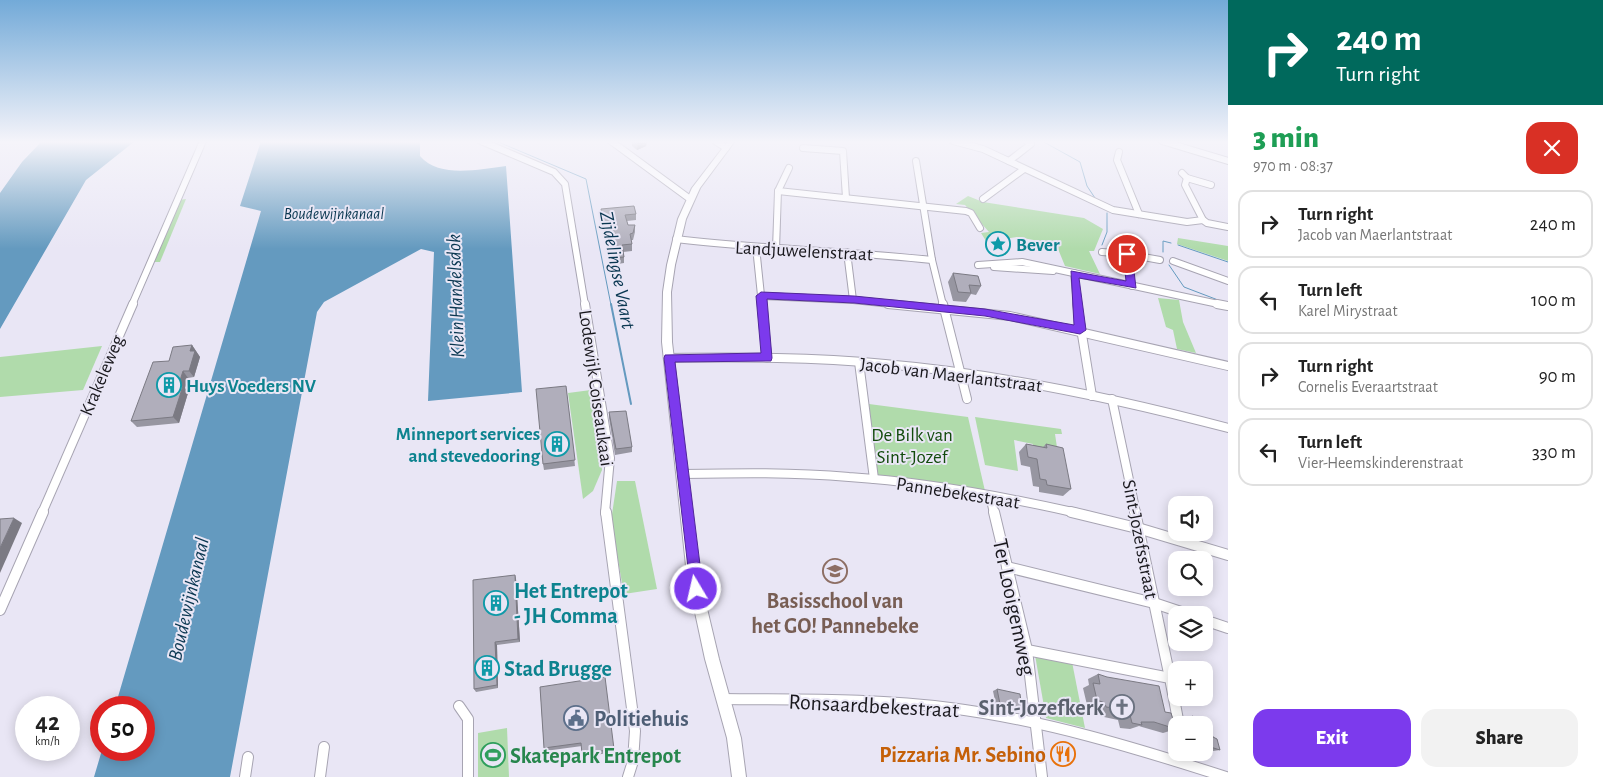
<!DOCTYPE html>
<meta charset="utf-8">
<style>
body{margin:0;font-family:"Alegreya Sans",sans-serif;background:#f2f2f2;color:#222;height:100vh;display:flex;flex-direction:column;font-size:19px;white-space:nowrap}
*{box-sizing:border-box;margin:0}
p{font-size:16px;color:#767676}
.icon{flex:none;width:28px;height:28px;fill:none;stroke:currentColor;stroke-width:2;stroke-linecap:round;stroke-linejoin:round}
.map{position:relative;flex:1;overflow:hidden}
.panel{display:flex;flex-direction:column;background:#fff;width:375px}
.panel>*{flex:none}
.hud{background:#00695c;color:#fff;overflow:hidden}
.fabs{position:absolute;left:1168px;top:496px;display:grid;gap:10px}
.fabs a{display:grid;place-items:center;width:45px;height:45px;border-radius:10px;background:#fff;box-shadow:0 2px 12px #0003;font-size:25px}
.speed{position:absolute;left:15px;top:696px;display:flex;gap:10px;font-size:25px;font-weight:700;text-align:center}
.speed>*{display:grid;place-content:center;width:65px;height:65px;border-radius:50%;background:#fff;box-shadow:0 2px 12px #0003;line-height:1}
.speed small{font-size:12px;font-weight:400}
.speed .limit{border:8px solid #d22;background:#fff;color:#111}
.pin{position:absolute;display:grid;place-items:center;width:42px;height:42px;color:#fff;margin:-21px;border:2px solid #fff;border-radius:50%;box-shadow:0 1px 5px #0007}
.me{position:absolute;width:55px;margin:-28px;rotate:351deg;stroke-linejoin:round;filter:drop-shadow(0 0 4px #0008)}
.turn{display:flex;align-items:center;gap:18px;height:105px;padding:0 25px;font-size:22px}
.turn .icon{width:65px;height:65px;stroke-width:2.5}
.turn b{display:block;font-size:35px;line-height:42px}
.round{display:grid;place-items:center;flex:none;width:52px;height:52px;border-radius:15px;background:#f2f2f2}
.headline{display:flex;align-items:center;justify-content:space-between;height:85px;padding:0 25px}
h1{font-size:30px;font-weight:800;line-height:38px;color:#1e9e55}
.action{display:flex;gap:10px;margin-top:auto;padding:10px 25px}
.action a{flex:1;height:58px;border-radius:15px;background:#7c3aed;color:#fff;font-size:20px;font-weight:800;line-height:58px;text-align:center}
.action a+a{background:#f2f2f2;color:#222}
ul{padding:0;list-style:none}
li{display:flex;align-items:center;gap:15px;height:68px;margin:0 10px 8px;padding:0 15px;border:2px solid #e0e0e0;border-radius:15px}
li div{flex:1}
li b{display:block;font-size:19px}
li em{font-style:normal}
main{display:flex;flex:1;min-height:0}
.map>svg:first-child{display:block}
.green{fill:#b0dbab}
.water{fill:#649abf}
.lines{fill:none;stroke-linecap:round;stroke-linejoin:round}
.stream-far1{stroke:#649abf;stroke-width:1}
.stream{stroke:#649abf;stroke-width:2}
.minor-far2-casing{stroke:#a7a4b2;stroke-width:8}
.minor-far1-casing{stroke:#a7a4b2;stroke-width:10}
.minor-casing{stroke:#a7a4b2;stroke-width:12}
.major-casing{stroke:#a7a4b2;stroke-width:2}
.minor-far2{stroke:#fff;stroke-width:6}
.minor-far1{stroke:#fff;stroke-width:8}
.minor{stroke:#fff;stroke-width:10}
.major{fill:#fff;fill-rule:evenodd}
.wall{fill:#9796a1}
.shaded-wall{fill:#7b7a83}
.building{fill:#b0aebb;stroke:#7b7a83}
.route{fill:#7c3aed;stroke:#51269a}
.labels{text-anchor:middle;stroke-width:4;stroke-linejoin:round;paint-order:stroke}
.far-water-label{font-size:16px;font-style:italic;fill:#0a3751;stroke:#e9e6f5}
.culture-label{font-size:19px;font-weight:bold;fill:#0d838f;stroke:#e9e6f5;text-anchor:start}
.street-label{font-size:19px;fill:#19181d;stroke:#e9e6f5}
.park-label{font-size:19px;fill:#124b0d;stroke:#e9e6f5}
.water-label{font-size:20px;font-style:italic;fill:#0a3751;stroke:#e9e6f5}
.near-culture-label{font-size:22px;font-weight:bold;fill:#0d838f;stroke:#e9e6f5;text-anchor:start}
.near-education-label{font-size:22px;font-weight:bold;fill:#785e54;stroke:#e9e6f5}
.near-street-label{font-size:22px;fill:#19181d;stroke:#e9e6f5}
.near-worship-label{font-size:22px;font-weight:bold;fill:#5b616d;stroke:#e9e6f5;text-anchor:end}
.near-service-label{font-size:22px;font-weight:bold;fill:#4e5e75;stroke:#e9e6f5;text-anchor:start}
.near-food-label{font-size:22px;font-weight:bold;fill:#c56008;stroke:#e9e6f5;text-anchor:end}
.near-leisure-label{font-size:22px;font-weight:bold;fill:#27864d;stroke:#e9e6f5;text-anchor:start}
</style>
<main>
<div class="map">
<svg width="1228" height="777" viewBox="0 0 1228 777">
<rect width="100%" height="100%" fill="#e9e6f5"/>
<!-- green -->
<g class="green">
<polygon points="968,196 983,202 1084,218 1103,229 1094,251 1089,251 1100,274 1065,266 1056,244 1017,237 1004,239 1006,255 993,252 981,233 989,232 965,205 956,204"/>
<polygon points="186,199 160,262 153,262 179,200"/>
<polygon points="1178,238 1228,246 1228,261 1177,244"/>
<polygon points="1158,298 1179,300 1183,322 1196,353 1177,349 1173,330 1166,327"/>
<polygon points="102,346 83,390 0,397 0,357"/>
<polygon points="591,390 602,470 593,491 583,499 568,393"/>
<polygon points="869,404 968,417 985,491 877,475"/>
<polygon points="975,417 1061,429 1062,434 1055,434 1058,454 1034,450 1033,444 1014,440 1018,471 985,465"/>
<polygon points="617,481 635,481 657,589 624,594 611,521"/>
<polygon points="1035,655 1072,662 1085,728 1046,718"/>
<polygon points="507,728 509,777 478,777 478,733"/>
</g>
<!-- water -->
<g class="water">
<polygon points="42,141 135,141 86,180 0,329 0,193 22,162"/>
<path d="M261,141H420V156C440,179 479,169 506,166L522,392L428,401L434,252L421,249L324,302L317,312L230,777H94L102,750H144V708L115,707L261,211L240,206Z"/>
</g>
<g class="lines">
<!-- stream-far1 -->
<g class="stream-far1">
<polyline points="496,141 586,179 611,305"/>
<polyline points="1042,141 1080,162 1087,186 1095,198"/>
<polyline points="1102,245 1107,232 1107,213"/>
<polyline points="1178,245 1228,262"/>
<polyline points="1163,252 1163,241 1171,243"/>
<polyline points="1169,265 1184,287 1218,300"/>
</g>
<!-- stream -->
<polyline class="stream" points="611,304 631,404"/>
<defs>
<g id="minor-far2">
<polyline points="481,141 554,172 565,184 585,305"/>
<polyline points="611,141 690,199"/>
<polyline points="715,141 726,148"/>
<polyline points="953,141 983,149 1113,210 1187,222 1203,220 1207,223 1228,227"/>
<polyline points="1162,141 1228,161"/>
<polyline points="803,148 843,151 846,198"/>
<polyline points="1119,152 1117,160 1139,214"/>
<polyline points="916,161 932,260 943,305"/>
<polyline points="1009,161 1031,144 1027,141"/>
<polyline points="1182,173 1187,178 1211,185"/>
<polyline points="1187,178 1185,185 1203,220"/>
<polyline points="778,191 966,211 971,213 980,228"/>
<polyline points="983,199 1024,169"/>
<path d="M676,239C761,249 847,251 932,260"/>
<polyline points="756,247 762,305"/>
<polyline points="776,249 778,191 789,168"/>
<polyline points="847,252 853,300"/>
<polyline points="1102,252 1127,254 1132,286"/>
<polyline points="1127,254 1160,260"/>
<polyline points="1173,261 1228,281"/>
<polyline points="978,265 1022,262 1223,305"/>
<polyline points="994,267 1053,271"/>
<polyline points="1074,273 1077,305"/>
<polyline points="761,296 853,300 901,305"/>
<polyline points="132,305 203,141"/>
</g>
<g id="minor-far1">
<polyline points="585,304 610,458 605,513"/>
<polyline points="762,304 767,358"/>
<polyline points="888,304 1010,316 1228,366"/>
<polyline points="943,304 967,399"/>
<polyline points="1077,304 1092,396"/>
<polyline points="1217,304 1228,306"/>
<path d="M669,358C741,357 813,357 885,364C1001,374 1115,398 1228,428"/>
<polyline points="859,362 874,479"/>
<polyline points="1112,399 1136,513"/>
<path d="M682,474C738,473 793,472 849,477C925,482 1002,496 1077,513"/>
<polyline points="990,496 994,513"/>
<polyline points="42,513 133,304"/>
</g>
<g id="minor">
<polyline points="606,512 635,731 633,761 628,777"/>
<polyline points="994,512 1027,650 1042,777"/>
<polyline points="1071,512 1141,529 1228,555"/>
<polyline points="1135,512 1170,678"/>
<polyline points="1007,567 1154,603 1190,615"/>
<polyline points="0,610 43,512"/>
<polyline points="1204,620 1228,628"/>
<polyline points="1027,650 1170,678 1179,725"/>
<path d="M722,699C798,700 874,698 950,708C1044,720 1136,748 1226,777"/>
<polyline points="459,706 468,719 468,777"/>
<polyline points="1185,752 1187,764"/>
<polyline points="245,777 248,757"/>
<polyline points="320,777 324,747"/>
</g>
<polygon id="major" points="728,141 735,141 700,188 686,219 675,265 671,292 672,342 699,575 719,659 741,738 746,777 732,777 727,738 705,659 687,575 662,342 663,292 667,265 678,219 692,188"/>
</defs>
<!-- minor-far2 casing -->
<use href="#minor-far2" class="minor-far2-casing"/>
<!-- minor-far1 casing -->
<use href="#minor-far1" class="minor-far1-casing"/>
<!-- minor casing -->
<use href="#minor" class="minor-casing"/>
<!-- major casing -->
<use href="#major" class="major-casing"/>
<!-- minor-far2 -->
<use href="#minor-far2" class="minor-far2"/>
<!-- minor-far1 -->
<use href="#minor-far1" class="minor-far1"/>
<!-- minor -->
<use href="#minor" class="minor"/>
<!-- major -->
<use href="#major" class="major"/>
</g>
<!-- wall -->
<g class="wall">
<polygon points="632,141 647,141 646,146 637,150 632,146"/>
<polygon points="601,209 636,214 636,220 627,221 628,225 635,225 635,232 633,240 631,240 632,244 632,251 623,252 624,257 624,263 611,265 601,216"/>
<polygon points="953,273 981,286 976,295 971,294 966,302 953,301 948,282"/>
<polygon points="192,345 200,357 194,377 188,378 185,388 188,393 179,423 137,427 131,421 169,361"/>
<polygon points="566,386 575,466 544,470 543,464"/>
<polygon points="609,412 632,447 632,452 615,455 609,418"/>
<polygon points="1026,444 1043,447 1046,444 1071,489 1063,496 1039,492 1039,487 1033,486 1030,467 1021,465 1019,452"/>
<polygon points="515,575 516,579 520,642 497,645 498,688 476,692 474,689"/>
<polygon points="1098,674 1165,712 1176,729 1163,733 1142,727 1139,726 1130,729 1120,728 1118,720 1104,717 1103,712 1095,711 1094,707 1087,705 1083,688 1089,685 1088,679"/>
<polygon points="540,687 614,749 614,752 583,757 582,746 545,751 544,748"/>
<polygon points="997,689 1022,708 1017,711 996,706 993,691"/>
<polygon points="1192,716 1201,725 1203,725 1187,725 1185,719"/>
<polygon points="1204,725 1213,737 1220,750 1213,751 1204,749"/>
</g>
<!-- shaded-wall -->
<g class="shaded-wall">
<polygon points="644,141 647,141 646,146 637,150 638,143"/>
<polygon points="192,345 200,357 194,377 189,371 190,351"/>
<polygon points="183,371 188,378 185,388 188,393 179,423 173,417 178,387"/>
<polygon points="14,518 22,523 0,573 0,548"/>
<polygon points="515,575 516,579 520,642 518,639"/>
<polygon points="495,642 497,645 498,688 497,685"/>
</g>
<!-- building -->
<g class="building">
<polygon points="634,141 644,141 638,143"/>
<polygon points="634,206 636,214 625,215 628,225 635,225 633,233 630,234 632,244 622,245 624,257 611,258 601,209"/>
<polygon points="953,273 978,276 981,286 969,285 971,293 958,292"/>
<polygon points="192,345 190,351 195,351 189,371 183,371 178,387 183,386 173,417 131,421 153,362 169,361 173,347"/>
<polygon points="566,386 575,460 543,464 536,389"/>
<polygon points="626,411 632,447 616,449 609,412"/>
<polygon points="1026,444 1047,448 1046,444 1063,448 1071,489 1047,485 1046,480 1040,479 1037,459 1028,457"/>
<polygon points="14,518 0,548 0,519"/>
<polygon points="515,575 518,639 495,642 497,685 474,689 473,580"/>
<polygon points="1098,674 1107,677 1159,686 1165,712 1171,713 1176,729 1154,722 1141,722 1142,725 1132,723 1130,715 1115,713 1114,708 1106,707 1105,703 1097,700 1093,683 1100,684"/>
<polygon points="605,677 614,749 582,754 581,743 544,748 540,687"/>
<polygon points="997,689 1020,694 1022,708 1000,704"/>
<polygon points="1192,716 1199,719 1201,725 1203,725 1193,725"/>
<polygon points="1204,725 1209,727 1213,737 1217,739 1220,750 1204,745"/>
</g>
<!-- sky -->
<linearGradient id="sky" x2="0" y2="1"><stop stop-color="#73aad8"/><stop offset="0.57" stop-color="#f5f4fa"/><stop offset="1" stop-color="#f5f4fa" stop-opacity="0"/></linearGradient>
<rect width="1228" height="249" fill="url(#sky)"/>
<!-- route -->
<polygon class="route" points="1127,251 1132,254 1136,288 1079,278 1086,330 1080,334 985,316 854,303 767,299 772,358 771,361 675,362 703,589 701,594 696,596 691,594 664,358 665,355 761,353 756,296 761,292 854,296 985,309 1074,325 1071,271 1126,281 1123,254"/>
<!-- icons -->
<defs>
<symbol id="sight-ring" viewBox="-11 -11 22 22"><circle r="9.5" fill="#e9e6f5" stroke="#0f9aa8" stroke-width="1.5"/><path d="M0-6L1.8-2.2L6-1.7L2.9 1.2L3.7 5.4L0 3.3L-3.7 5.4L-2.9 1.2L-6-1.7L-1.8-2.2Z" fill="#0f9aa8"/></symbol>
<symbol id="building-ring" viewBox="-11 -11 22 22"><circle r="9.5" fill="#e9e6f5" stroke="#0f9aa8" stroke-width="1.5"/><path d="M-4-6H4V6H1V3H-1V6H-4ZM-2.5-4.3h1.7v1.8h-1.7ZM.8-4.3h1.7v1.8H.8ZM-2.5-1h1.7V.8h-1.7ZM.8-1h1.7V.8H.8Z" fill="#0f9aa8"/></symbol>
<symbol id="school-ring" viewBox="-11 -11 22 22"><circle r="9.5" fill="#e9e6f5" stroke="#8d6e63" stroke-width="1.5"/><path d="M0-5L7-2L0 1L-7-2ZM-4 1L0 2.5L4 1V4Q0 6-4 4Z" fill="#8d6e63"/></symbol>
<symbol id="church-ring" viewBox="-11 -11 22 22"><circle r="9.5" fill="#e9e6f5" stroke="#6b7280" stroke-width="1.5"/><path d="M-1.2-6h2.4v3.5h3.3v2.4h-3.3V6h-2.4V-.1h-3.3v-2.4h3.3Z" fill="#6b7280"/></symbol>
<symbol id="civic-ring" viewBox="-11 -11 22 22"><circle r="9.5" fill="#e9e6f5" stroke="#5c6f8a" stroke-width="1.5"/><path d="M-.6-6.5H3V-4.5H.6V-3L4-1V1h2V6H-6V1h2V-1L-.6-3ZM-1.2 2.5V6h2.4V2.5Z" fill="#5c6f8a"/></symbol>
<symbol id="restaurant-ring" viewBox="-11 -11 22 22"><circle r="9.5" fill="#e9e6f5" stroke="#e8710a" stroke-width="1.5"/><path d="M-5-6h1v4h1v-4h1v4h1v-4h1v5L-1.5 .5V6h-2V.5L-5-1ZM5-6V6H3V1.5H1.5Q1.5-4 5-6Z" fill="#e8710a"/></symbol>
<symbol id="stadium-ring" viewBox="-11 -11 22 22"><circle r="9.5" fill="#e9e6f5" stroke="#2e9e5b" stroke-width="1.5"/><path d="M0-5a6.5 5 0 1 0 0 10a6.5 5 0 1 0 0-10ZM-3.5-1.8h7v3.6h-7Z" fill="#2e9e5b"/></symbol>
</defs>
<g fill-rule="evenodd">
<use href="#sight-ring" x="984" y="230" width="28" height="28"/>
<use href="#building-ring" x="155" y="371" width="28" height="28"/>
<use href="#building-ring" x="543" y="430" width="28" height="28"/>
<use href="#school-ring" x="821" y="557" width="28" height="28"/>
<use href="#building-ring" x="482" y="589" width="28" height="28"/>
<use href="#building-ring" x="473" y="654" width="28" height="28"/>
<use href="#church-ring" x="1108" y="693" width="28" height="28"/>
<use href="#civic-ring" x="562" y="704" width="28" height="28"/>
<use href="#restaurant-ring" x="1049" y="740" width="28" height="28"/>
<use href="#stadium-ring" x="479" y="741" width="28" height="28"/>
</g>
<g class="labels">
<!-- far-water labels -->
<g class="far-water-label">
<text x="334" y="219">Boudewijnkanaal</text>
</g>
<!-- culture labels -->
<g class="culture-label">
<text x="1016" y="251">Bever</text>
<text x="186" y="392">Huys Voeders NV</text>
<text x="540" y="440" text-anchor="end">Minneport services<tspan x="540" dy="22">and stevedooring</tspan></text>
</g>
<!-- street labels -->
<g class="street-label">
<text transform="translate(804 250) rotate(3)" y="7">Landjuwelenstraat</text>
<text transform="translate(951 374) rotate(7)" y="7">Jacob van Maerlantstraat</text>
<text transform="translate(101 375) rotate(-67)" y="7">Krakeleweg</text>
<text transform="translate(597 388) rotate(82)" y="7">Lodewijk Coiseaukaai</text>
<text transform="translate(958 492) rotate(9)" y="7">Pannebekestraat</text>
<text transform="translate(1141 539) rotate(79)" y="7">Sint-Jozefsstraat</text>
</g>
<!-- park labels -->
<g class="park-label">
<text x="912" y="441">De Bilk van<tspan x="912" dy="22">Sint-Jozef</tspan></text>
</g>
<!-- water labels -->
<g class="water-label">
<text transform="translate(618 270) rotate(79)" y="7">Zijdelingse Vaart</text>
<text transform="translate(455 296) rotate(-92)" y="7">Klein Handelsdok</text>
<text transform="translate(188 599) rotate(-77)" y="7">Boudewijnkanaal</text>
</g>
<!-- near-culture labels -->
<g class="near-culture-label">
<text x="514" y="598">Het Entrepot<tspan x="514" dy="25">- JH Comma</tspan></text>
<text x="504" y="676">Stad Brugge</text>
</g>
<!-- near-education labels -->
<g class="near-education-label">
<text x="835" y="608">Basisschool van<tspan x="835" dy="25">het GO! Pannebeke</tspan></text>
</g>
<!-- near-street labels -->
<g class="near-street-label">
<text transform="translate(1015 607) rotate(78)" y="8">Ter Looigemweg</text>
<text transform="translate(874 705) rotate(3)" y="8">Ronsaardbekestraat</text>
</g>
<!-- near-worship labels -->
<g class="near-worship-label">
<text x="1104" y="715">Sint-Jozefkerk</text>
</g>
<!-- near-service labels -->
<g class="near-service-label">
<text x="594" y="726">Politiehuis</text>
</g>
<!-- near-food labels -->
<g class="near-food-label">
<text x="1046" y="762">Pizzaria Mr. Sebino</text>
</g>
<!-- near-leisure labels -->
<g class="near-leisure-label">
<text x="510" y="763">Skatepark Entrepot</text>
</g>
</g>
</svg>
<div class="fabs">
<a><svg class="icon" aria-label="sound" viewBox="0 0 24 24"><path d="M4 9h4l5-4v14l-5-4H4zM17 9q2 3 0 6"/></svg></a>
<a><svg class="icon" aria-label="search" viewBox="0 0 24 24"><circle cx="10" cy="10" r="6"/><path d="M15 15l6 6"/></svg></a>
<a><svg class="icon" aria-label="layers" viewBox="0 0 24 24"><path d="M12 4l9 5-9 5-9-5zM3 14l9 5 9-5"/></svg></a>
<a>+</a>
<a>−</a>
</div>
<div class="speed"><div>42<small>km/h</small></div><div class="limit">50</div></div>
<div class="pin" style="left:1127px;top:254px;background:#d93025"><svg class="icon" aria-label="arrive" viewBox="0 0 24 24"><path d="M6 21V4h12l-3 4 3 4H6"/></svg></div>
<svg class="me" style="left:696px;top:589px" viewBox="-20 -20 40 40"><circle r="17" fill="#7c3aed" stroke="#fff" stroke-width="3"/><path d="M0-11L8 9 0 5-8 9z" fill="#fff"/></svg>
</div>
<section class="panel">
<div class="hud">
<div class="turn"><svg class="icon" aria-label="right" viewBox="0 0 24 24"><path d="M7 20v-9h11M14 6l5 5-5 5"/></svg><div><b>240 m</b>Turn right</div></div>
</div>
<div class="headline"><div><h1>3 min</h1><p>970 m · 08:37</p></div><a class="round" style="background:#d93025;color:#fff"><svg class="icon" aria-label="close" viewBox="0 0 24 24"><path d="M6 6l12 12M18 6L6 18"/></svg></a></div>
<ul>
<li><svg class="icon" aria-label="right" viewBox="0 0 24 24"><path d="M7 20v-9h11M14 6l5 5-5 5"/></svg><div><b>Turn right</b><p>Jacob van Maerlantstraat</p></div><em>240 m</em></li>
<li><svg class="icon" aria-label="left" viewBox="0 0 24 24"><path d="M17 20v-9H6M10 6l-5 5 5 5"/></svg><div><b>Turn left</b><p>Karel Mirystraat</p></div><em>100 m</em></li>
<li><svg class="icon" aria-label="right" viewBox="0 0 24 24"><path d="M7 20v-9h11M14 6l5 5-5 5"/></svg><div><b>Turn right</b><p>Cornelis Everaartstraat</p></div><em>90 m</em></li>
<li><svg class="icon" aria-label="left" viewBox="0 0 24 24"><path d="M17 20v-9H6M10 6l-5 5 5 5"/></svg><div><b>Turn left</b><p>Vier-Heemskinderenstraat</p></div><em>330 m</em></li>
</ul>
<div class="action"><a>Exit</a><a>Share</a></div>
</section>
</main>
